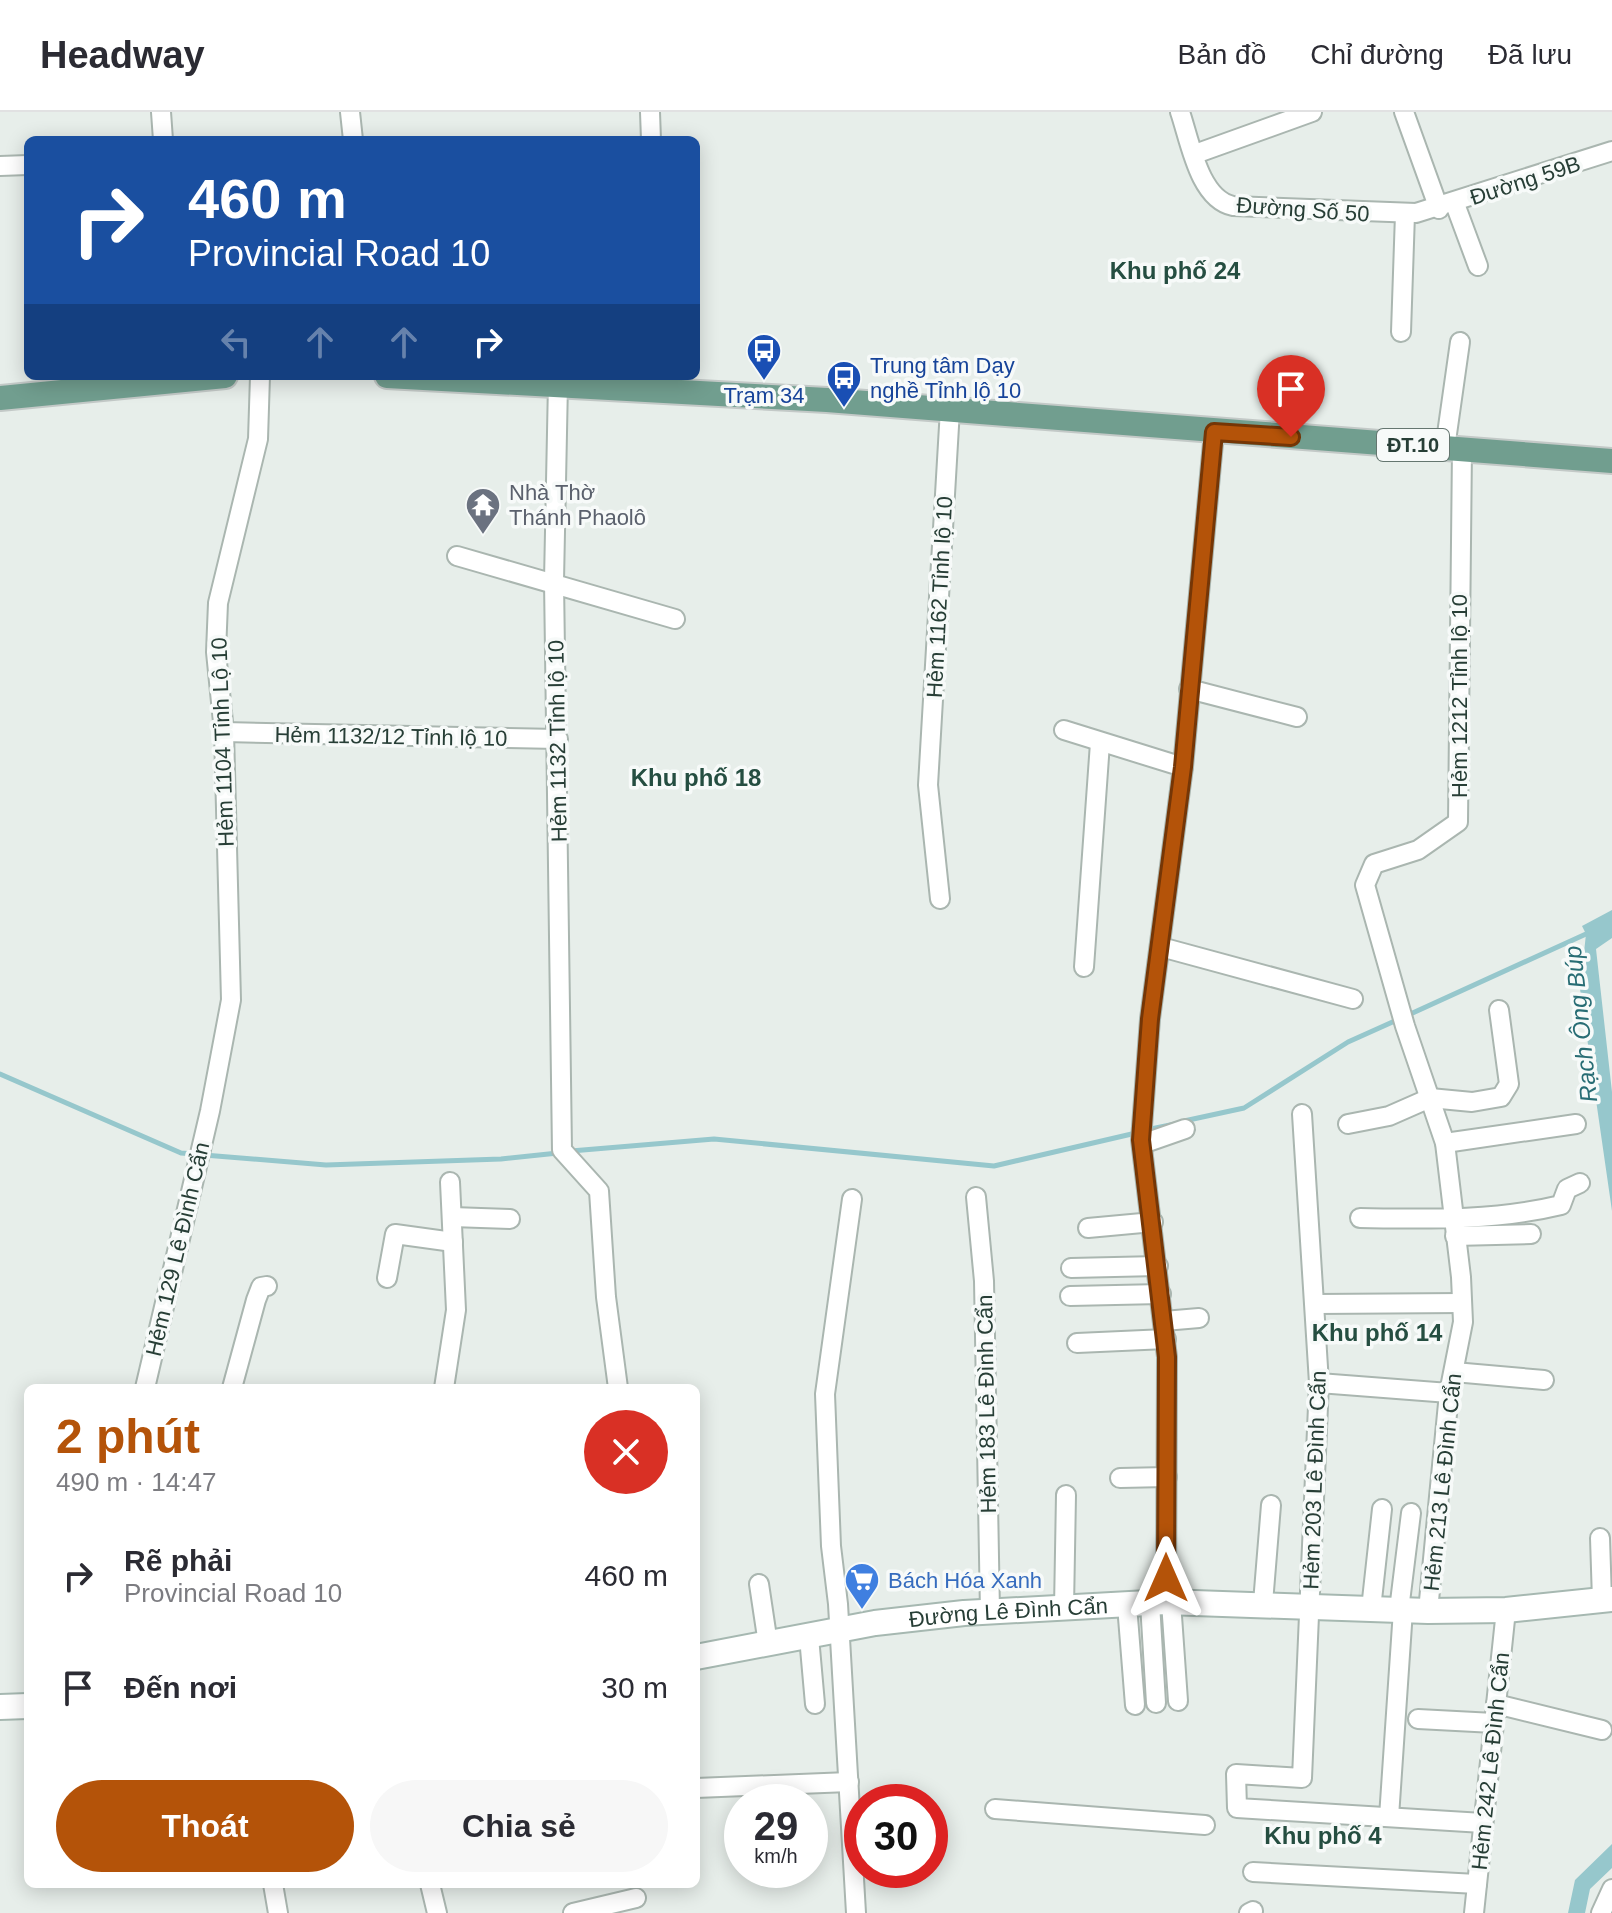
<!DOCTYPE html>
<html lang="vi">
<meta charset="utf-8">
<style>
body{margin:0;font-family:Helvetica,sans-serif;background:#f7f7f7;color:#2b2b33;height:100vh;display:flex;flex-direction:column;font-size:30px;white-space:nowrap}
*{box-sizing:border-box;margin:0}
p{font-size:26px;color:#7c7c81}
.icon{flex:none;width:44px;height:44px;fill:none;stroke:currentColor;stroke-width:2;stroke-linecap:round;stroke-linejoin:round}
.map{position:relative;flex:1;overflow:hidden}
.panel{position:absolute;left:24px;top:1272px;width:676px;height:504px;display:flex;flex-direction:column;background:#fff;border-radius:12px;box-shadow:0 4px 20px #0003}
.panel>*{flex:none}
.guide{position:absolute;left:24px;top:24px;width:676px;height:244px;border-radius:12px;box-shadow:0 4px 20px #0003;background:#1a4fa0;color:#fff;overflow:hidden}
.speed{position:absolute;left:724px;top:1672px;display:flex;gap:16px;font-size:40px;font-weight:700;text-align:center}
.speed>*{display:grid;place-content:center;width:104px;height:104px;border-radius:50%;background:#fff;box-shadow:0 4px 20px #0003;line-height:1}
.speed small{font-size:20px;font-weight:400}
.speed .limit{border:12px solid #d22;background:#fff;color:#111}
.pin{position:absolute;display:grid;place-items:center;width:68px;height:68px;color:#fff;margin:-82px -34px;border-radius:50% 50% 50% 0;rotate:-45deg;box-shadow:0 0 8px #0007}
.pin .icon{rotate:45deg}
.me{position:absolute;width:88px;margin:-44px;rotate:0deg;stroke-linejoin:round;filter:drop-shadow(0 0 6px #0008)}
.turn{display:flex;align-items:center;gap:28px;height:168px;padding:0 32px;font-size:36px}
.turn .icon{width:104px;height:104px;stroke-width:2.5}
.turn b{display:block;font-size:56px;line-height:68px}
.lanes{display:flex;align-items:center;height:76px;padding:0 32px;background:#0003;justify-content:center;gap:40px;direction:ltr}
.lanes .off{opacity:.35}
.round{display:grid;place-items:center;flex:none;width:84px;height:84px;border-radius:42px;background:#f7f7f7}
.headline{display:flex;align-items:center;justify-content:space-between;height:136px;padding:0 32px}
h1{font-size:48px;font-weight:700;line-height:60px;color:#b45309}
.button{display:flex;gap:16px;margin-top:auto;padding:16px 32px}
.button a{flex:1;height:92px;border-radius:48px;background:#b45309;color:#fff;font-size:32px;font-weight:700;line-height:92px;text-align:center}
.button a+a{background:#f7f7f7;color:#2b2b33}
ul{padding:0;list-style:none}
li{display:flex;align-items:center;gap:24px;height:112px;padding:0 32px}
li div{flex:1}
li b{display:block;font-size:30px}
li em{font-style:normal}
header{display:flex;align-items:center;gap:48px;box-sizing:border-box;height:112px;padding:0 40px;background:#fff;border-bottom:2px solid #e1e1e2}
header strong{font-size:38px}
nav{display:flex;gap:44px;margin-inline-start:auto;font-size:28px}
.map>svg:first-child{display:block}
.water{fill:#96c7cc}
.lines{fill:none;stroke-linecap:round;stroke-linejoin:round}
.stream{stroke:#96c7cc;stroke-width:5}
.street-casing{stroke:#aab6b0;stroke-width:22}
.secondary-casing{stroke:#a6b8b1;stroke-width:28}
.primary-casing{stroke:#c3c9c7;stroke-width:28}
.street{stroke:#fff;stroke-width:18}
.secondary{stroke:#fff;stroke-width:24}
.primary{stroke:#719e8f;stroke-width:24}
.route-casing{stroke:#753606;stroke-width:20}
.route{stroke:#b45309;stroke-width:14}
.labels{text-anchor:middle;stroke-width:7;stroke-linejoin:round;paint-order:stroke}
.shield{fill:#f7faf9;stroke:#657670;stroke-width:2}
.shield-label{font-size:20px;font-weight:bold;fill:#273e36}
.street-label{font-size:22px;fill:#273e36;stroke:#f7faf9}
.transit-label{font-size:22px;fill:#164399;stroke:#f7faf9;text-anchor:start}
.worship-label{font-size:22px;fill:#5b616d;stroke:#f7faf9;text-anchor:start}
.shop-label{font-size:22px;fill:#366cbe;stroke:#f7faf9;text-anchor:start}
.neighbourhood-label{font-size:24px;font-weight:bold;fill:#254e41;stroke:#f7faf9}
.water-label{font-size:24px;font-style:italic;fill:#286d74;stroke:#f7faf9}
</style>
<header>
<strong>Headway</strong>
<nav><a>Bản đồ</a><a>Chỉ đường</a><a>Đã lưu</a></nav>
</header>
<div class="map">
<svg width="1612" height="1801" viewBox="0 0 1612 1801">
<rect width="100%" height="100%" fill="#e7eeea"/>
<!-- water -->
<g class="water">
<polygon points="1612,798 1612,826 1596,837 1612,980 1612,1099 1580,877 1586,822 1582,814"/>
<polygon points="1612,1732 1612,1756 1590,1777 1585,1801 1568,1801 1575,1768"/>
</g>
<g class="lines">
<!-- stream -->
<g class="stream">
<polyline points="1406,904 1586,822"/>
<polyline points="0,962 181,1041 194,1042"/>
<polyline points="1184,1009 1244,996 1348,930 1397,908"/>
<polyline points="1146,1018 1175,1012"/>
<polyline points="571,1039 714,1027 994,1054 1136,1021"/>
<polyline points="204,1043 326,1053 501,1047 558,1041"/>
</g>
<defs>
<g id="street">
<polyline points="161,0 163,28"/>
<polyline points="350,0 353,28"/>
<polyline points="650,0 651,28"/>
<path d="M1180,0C1190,29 1199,87 1233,94L1416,101L1612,39"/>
<polyline points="1404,0 1439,97"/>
<polyline points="1195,42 1312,0"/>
<polyline points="0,54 28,53"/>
<polyline points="1455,92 1478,154"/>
<polyline points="1401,220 1405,102"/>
<polyline points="558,271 554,469 562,1038 599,1079 606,1185 618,1276"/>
<polyline points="1445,336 1460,230"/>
<polyline points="457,444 675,507"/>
<polyline points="1189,577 1297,605"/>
<polyline points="1064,618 1183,655"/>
<polyline points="224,620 558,627"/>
<polyline points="940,787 928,673 950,297"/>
<polyline points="1161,835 1353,887"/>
<polyline points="1084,855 1100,631"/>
<polyline points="1302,1002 1319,1271 1302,1666 1236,1662 1237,1696 1483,1711"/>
<polyline points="1348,1012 1389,1004 1430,986 1472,990 1501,985 1509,972 1499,898"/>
<polyline points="1445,1031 1576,1012"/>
<polyline points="1142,1032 1185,1017"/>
<polyline points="976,1085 984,1169 990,1500"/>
<polyline points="852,1087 825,1282 831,1434 838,1492 856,1801"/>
<polyline points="452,1105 510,1107"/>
<path d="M1360,1106C1428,1107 1495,1109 1561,1093L1567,1077L1580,1071"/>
<polyline points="1088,1116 1153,1110"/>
<polyline points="1455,1124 1531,1122"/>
<polyline points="1071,1156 1158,1154"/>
<polyline points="387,1166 395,1122 453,1130"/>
<polyline points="1070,1184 1161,1182"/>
<polyline points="1316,1192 1462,1191"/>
<polyline points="1164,1209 1199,1206"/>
<polyline points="1077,1231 1166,1227"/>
<polyline points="1454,1260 1544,1268"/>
<polyline points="1319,1271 1449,1281"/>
<polyline points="145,1276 210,999 231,888 224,620 216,540 218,491 258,327 260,264"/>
<polyline points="232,1276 256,1188 261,1175 267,1174"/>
<polyline points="444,1276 456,1198 450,1070"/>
<polyline points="1120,1366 1167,1365"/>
<polyline points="1600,1426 1602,1488"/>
<polyline points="759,1472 768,1532"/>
<polyline points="1166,1490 1167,1245 1141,1028 1150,907 1183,655 1214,320"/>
<polyline points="1171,1490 1178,1589"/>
<polyline points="1150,1491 1156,1591"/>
<polyline points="1263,1491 1271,1393"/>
<polyline points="1127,1493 1135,1593"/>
<polyline points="1064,1496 1066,1383"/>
<polyline points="1371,1497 1382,1397"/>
<polyline points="1399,1498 1411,1401"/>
<polyline points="1428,1499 1449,1281 1463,1210 1461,1165 1445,1031 1405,914 1365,773 1374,752 1418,738 1458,710 1462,337"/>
<polyline points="809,1525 815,1592"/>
<polyline points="1496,1592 1602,1618"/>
<polyline points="1418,1607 1494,1611"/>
<polyline points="696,1676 849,1670"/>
<polyline points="995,1697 1205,1713"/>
<polyline points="1389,1705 1403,1498"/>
<polyline points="1253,1760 1477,1772"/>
<polyline points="273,1772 278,1801"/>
<polyline points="430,1772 437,1801"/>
<polyline points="573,1801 636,1786"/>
<polyline points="1249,1801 1253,1799"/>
<polyline points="1474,1801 1506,1498"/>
<polyline points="1601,1801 1612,1777"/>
</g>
<g id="secondary">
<path id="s1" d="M696,1545L875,1511L964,1501L1166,1490L1428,1499L1506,1498L1612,1487"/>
<polyline points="0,1595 28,1594"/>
</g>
<g id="primary">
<polyline points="387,264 827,288 1612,349"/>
<polyline points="0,286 225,264"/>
</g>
</defs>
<!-- street casing -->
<use href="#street" class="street-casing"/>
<!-- secondary casing -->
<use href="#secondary" class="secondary-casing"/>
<!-- primary casing -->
<use href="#primary" class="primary-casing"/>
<!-- street -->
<use href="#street" class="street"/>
<!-- secondary -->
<use href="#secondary" class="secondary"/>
<!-- primary -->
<use href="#primary" class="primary"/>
</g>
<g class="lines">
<defs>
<polyline id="route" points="1166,1466 1167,1245 1141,1028 1150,907 1183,655 1214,320 1291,325"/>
</defs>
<!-- route casing -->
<use href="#route" class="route-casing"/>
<!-- route -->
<use href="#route" class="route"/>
</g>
<!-- icons -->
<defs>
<symbol id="bus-pin" viewBox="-11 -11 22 30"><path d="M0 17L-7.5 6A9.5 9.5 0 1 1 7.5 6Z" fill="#1a4fb4" stroke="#f7faf9"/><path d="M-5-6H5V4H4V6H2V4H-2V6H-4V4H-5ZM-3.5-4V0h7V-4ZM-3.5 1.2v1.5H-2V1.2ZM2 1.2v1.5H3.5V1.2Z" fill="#fff"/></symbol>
<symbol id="temple-pin" viewBox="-11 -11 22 30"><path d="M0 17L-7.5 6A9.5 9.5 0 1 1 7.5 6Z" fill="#6b7280" stroke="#f7faf9"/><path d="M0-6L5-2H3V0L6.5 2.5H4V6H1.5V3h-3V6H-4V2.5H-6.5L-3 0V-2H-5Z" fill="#fff"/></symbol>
<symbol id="supermarket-pin" viewBox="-11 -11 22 30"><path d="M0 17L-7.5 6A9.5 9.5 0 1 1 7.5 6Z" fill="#3f7fe0" stroke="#f7faf9"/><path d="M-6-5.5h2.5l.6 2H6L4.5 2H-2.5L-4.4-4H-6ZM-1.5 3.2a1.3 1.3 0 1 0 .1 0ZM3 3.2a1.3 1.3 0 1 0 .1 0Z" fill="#fff"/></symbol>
</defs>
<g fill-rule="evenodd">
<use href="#bus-pin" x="744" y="219" width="40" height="54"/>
<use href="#bus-pin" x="824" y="246" width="40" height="54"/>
<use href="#temple-pin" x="463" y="373" width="40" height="54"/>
<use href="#supermarket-pin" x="842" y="1448" width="40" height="54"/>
</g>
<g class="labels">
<!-- shield labels -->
<rect class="shield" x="1377" y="317" width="72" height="32" rx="6"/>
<g class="shield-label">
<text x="1413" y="340">ĐT.10</text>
</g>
<!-- street labels -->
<g class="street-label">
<text transform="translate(1525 68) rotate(-18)" y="8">Đường 59B</text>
<text transform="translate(1303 97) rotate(4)" y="8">Đường Số 50</text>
<text transform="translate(939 485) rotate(-87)" y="8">Hẻm 1162 Tỉnh lộ 10</text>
<text transform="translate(1459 584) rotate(-90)" y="8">Hẻm 1212 Tỉnh lộ 10</text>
<text transform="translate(391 624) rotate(1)" y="8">Hẻm 1132/12 Tỉnh lộ 10</text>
<text transform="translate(557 629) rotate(-91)" y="8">Hẻm 1132 Tỉnh lộ 10</text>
<text transform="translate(222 630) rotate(-92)" y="8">Hẻm 1104 Tỉnh Lộ 10</text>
<text transform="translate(177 1137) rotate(-77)" y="8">Hẻm 129 Lê Đình Cẩn</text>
<text transform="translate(986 1292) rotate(-91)" y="8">Hẻm 183 Lê Đình Cẩn</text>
<text transform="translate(1314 1368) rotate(-88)" y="8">Hẻm 203 Lê Đình Cẩn</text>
<text transform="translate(1442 1370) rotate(-84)" y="8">Hẻm 213 Lê Đình Cẩn</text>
<text dy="8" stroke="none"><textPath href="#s1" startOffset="316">Đường Lê Đình Cẩn</textPath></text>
<text transform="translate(1490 1649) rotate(-84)" y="8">Hẻm 242 Lê Đình Cẩn</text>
</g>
<!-- transit labels -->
<g class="transit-label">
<text x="870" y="261">Trung tâm Dạy<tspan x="870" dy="25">nghề Tỉnh lộ 10</tspan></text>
<text x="764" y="291" text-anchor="middle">Trạm 34</text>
</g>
<!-- worship labels -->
<g class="worship-label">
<text x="509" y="388">Nhà Thờ<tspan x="509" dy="25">Thánh Phaolô</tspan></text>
</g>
<!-- shop labels -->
<g class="shop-label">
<text x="888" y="1476">Bách Hóa Xanh</text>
</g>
<!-- neighbourhood labels -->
<g class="neighbourhood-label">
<text x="1175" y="167">Khu phố 24</text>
<text x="696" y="674">Khu phố 18</text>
<text x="1377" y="1229">Khu phố 14</text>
<text x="1323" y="1732">Khu phố 4</text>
</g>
<!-- water labels -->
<g class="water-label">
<text transform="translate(1581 912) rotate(-96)" y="8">Rạch Ông Búp</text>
</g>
</g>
</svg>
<div class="speed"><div>29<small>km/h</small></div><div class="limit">30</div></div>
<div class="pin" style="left:1291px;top:325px;background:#d93025"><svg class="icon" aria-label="arrive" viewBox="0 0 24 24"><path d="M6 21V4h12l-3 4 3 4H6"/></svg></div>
<svg class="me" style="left:1166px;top:1466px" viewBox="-20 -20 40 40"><path d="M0-17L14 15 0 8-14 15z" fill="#b45309" stroke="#fff" stroke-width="4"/></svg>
<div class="guide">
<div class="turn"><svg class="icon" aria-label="right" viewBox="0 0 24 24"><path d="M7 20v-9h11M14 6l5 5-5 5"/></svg><div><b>460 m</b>Provincial Road 10</div></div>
<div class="lanes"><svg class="icon off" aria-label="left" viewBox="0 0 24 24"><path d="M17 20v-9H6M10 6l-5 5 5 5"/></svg><svg class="icon off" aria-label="ahead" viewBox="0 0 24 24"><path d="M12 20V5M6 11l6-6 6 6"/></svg><svg class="icon off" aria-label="ahead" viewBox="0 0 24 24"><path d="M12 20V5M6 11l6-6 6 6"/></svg><svg class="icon" aria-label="right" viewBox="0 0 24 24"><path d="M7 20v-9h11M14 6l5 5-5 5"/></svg></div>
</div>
<section class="panel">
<div class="headline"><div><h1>2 phút</h1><p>490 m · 14:47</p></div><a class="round" style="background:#d93025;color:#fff"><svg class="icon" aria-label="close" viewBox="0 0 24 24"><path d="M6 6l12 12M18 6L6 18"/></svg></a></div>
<ul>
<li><svg class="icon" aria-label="right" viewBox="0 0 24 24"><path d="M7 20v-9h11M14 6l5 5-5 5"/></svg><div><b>Rẽ phải</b><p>Provincial Road 10</p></div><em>460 m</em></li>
<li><svg class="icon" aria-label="arrive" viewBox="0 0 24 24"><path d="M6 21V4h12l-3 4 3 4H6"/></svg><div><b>Đến nơi</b></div><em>30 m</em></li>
</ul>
<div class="button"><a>Thoát</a><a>Chia sẻ</a></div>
</section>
</div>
